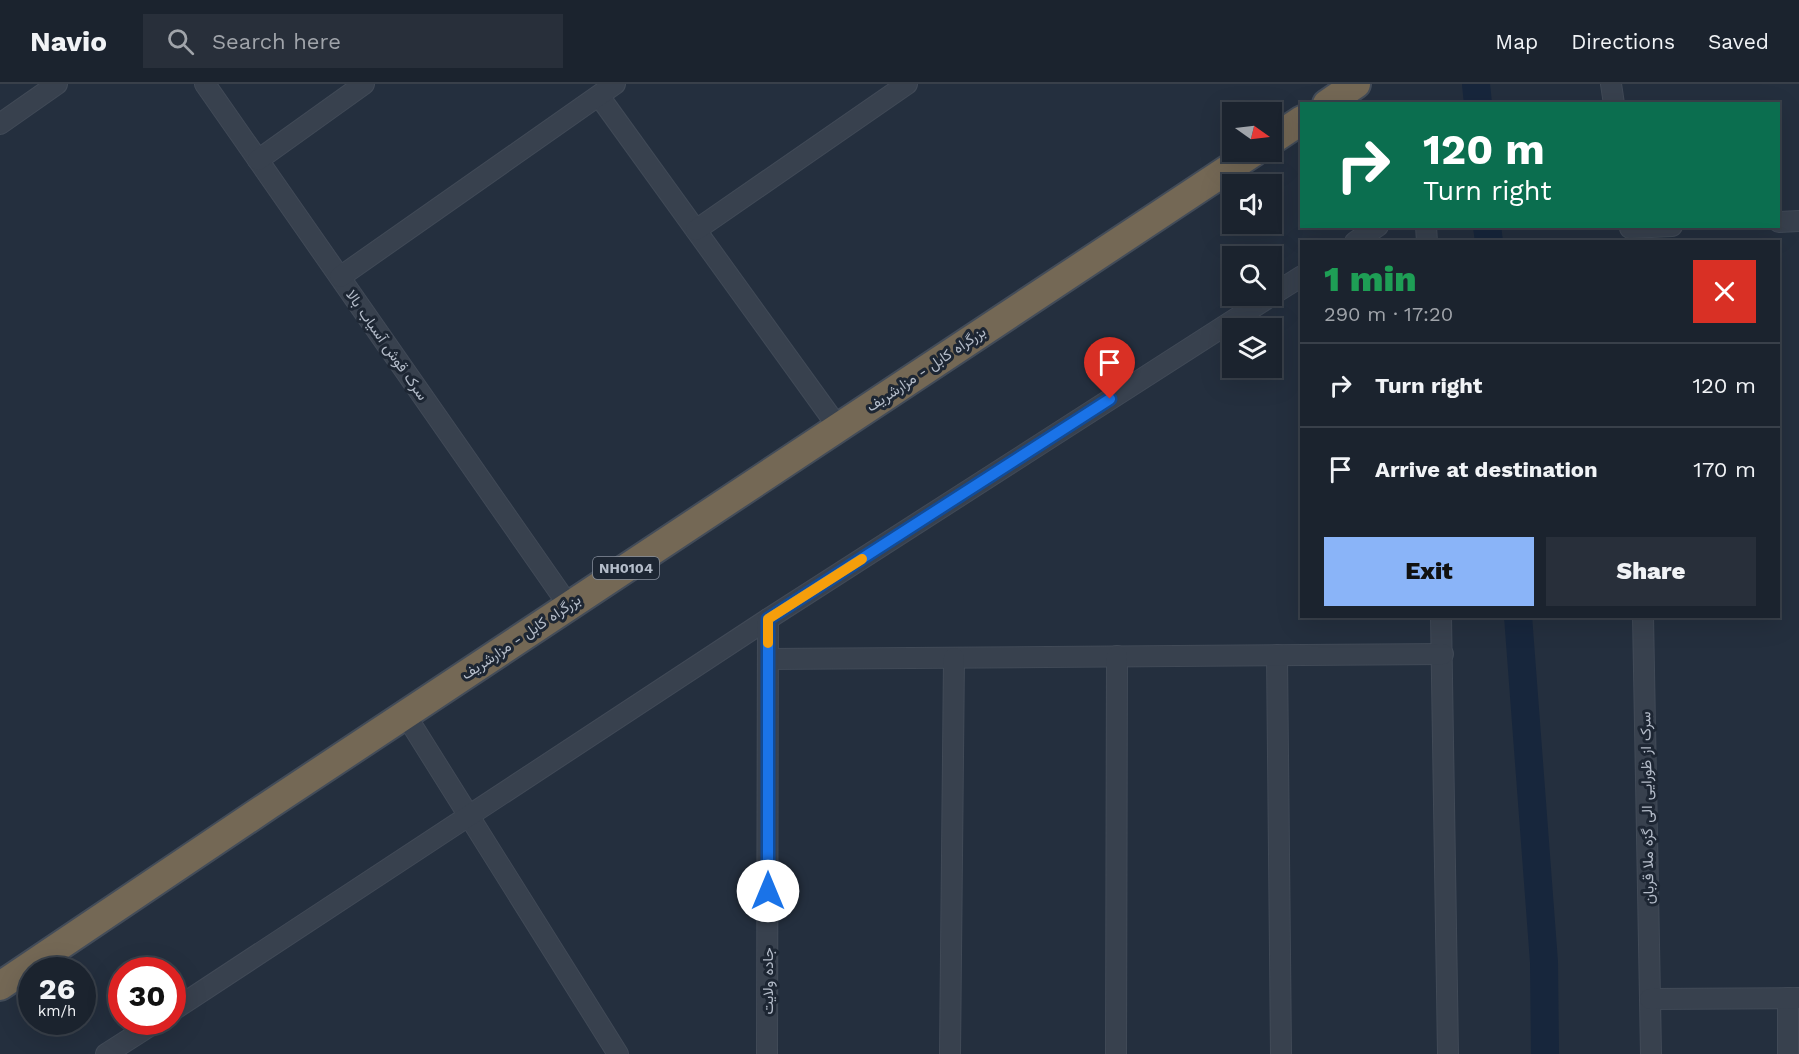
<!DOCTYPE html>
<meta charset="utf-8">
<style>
body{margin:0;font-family:"Work Sans",Vazirmatn,sans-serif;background:#282f3a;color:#f1f3f6;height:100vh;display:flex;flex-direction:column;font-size:22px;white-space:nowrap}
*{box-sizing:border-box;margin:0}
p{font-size:20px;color:#a0a4aa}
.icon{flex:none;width:33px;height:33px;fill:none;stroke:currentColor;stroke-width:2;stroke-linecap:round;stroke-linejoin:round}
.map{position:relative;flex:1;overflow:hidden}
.drawer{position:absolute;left:1300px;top:156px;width:480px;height:378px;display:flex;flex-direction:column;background:#1b232e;border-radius:0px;box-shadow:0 6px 24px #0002,0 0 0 2px #39404a}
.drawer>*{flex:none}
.guide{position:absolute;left:1300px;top:18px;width:480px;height:126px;border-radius:0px;box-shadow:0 6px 24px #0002,0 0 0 2px #39404a;background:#0b6e4f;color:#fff;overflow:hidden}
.needle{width:39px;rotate:104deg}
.tools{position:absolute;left:1222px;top:18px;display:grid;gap:12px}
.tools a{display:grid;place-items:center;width:60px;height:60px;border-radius:0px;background:#1b232e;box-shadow:0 6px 24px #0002,0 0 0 2px #39404a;font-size:30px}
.speed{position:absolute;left:18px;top:873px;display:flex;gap:12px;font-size:30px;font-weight:700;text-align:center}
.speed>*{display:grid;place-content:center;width:78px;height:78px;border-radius:50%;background:#1b232e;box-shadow:0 6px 24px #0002,0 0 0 2px #39404a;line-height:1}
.speed small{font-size:15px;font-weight:400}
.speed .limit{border:9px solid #d22;background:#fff;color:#111}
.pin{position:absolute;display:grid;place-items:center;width:51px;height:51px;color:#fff;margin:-62px -26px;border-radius:50% 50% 50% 0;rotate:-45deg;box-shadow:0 0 6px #0007}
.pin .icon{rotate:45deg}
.me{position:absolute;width:66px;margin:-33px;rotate:0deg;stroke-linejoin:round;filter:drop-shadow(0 0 4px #0008)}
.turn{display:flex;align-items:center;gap:21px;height:126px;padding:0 24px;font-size:27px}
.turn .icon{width:78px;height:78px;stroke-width:2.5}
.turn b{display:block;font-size:42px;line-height:51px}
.round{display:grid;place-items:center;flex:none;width:63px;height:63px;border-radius:0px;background:#282f3a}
.summary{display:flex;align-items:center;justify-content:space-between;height:102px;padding:0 24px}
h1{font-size:36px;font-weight:800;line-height:45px;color:#1e9e55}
.button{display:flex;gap:12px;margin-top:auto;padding:12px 24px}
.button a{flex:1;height:69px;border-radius:0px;background:#8ab4f8;color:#111;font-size:24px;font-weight:800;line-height:69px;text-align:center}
.button a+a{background:#282f3a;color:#f1f3f6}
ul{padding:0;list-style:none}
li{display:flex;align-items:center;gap:18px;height:84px;padding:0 24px;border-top:2px solid #39404a}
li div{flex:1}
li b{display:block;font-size:22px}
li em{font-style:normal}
header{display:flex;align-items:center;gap:36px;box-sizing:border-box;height:84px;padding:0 30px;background:#1b232e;border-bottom:2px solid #39404a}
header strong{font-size:28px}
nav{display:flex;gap:33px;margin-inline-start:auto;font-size:21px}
.search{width:420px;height:54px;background:#282f3a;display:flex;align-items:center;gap:15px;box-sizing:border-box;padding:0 21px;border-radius:0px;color:#a0a4aa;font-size:22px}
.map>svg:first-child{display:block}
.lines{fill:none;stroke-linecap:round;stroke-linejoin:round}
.river{stroke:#17263c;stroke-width:28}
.minor-casing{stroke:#414a57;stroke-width:22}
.highway-casing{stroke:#434c59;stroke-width:32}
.minor{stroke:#38414e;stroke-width:20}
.highway{stroke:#746855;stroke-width:28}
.route-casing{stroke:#114b97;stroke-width:15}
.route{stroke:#1a73e8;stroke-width:10}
.slow{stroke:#f59e0b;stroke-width:10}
.labels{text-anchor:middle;stroke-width:6;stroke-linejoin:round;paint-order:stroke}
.shield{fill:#1d2633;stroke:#878f9c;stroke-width:1.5}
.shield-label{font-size:14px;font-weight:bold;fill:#b4bcc9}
.street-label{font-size:15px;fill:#b4bcc9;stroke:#1d2633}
</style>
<header>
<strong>Navio</strong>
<div class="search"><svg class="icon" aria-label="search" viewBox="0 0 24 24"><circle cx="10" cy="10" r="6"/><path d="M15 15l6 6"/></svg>Search here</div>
<nav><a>Map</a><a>Directions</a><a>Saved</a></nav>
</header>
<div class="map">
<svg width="1799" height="970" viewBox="0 0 1799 970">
<rect width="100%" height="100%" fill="#242f3e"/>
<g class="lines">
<!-- river -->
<g class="river">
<polyline points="1476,0 1478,20"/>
<polyline points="1487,142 1489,158"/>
<polyline points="1518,532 1544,878 1545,970"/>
</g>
<defs>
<g id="minor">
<polyline points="205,0 569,522"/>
<polyline points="1611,0 1614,20"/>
<polyline points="599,12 838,343"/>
<polyline points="0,40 57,0"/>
<polyline points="258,76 364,0"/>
<polyline points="1779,138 1799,137"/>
<polyline points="1426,142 1427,158"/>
<polyline points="1630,144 1672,142"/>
<polyline points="696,146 907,0"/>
<polyline points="1355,158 1378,142"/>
<polyline points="340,193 615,0"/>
<polyline points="1272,211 1302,192"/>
<polyline points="1441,532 1448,970"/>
<polyline points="1643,532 1651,970"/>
<polyline points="1277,571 1281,970"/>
<polyline points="768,575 1443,570"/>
<polyline points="405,630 618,970"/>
<polyline points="1788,914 1788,970"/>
<polyline points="1650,915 1799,914"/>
<polyline points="172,927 768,535 1271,212"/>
<polyline points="106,970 156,938"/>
<polyline points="767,970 768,535"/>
<polyline points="950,970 954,574"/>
<polyline points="1116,970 1117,572"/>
</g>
<g id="highway">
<polyline points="1327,20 1356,0"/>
<polyline points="1272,56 1302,36"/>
<polyline points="0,902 269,721 1254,68"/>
</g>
</defs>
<!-- minor casing -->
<use href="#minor" class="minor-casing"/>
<!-- highway casing -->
<use href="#highway" class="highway-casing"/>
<!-- minor -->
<use href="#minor" class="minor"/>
<!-- highway -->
<use href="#highway" class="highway"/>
</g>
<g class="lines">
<defs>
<polyline id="route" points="768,807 768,535 1110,315"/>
</defs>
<!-- route casing -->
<use href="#route" class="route-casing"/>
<!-- route -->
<use href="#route" class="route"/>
<!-- slow -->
<polyline class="slow" points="768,559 768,535 862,475"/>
</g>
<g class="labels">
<!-- shield labels -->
<rect class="shield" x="593" y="473" width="66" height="22" rx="4.5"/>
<g class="shield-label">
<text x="626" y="489">NH0104</text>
</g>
<!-- street labels -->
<g class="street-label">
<text transform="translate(387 261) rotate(55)" y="5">سرک قوش آسیاب بالا</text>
<text transform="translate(926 285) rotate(-34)" y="5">بزرگراه کابل - مزارشریف</text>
<text transform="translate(521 553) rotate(-34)" y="5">بزرگراه کابل - مزارشریف</text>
<text transform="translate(1647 724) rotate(-91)" y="5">سرک از ظورایی الی گزه ملا قربان</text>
<text transform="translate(768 897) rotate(-90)" y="5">جاده ولایت</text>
</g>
</g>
</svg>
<div class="tools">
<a><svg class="needle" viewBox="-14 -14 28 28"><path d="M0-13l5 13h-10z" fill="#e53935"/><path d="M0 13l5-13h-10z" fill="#a0a4aa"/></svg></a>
<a><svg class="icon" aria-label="sound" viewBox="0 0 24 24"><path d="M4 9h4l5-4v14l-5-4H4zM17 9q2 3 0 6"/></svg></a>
<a><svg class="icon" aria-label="search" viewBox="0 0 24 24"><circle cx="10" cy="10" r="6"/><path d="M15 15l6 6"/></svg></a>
<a><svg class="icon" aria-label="layers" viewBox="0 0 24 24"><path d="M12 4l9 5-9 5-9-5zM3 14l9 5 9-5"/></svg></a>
</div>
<div class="speed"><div>26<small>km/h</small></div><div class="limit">30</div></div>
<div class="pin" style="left:1110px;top:315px;background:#d93025"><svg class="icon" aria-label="arrive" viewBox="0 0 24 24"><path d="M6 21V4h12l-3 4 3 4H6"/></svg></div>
<svg class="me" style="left:768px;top:807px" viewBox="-20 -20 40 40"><circle r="19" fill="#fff"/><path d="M0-13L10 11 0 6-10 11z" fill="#1a73e8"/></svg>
<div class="guide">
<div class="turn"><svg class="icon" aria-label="right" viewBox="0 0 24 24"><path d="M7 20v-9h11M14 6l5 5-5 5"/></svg><div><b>120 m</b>Turn right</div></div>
</div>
<section class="drawer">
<div class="summary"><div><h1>1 min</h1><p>290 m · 17:20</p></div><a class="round" style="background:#d93025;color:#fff"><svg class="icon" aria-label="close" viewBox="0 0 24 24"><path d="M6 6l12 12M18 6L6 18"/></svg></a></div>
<ul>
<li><svg class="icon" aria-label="right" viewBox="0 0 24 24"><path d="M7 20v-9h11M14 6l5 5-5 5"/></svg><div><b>Turn right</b></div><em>120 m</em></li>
<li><svg class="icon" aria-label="arrive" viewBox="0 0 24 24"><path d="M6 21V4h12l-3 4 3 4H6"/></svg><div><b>Arrive at destination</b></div><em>170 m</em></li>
</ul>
<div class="button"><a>Exit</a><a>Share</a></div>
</section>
</div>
